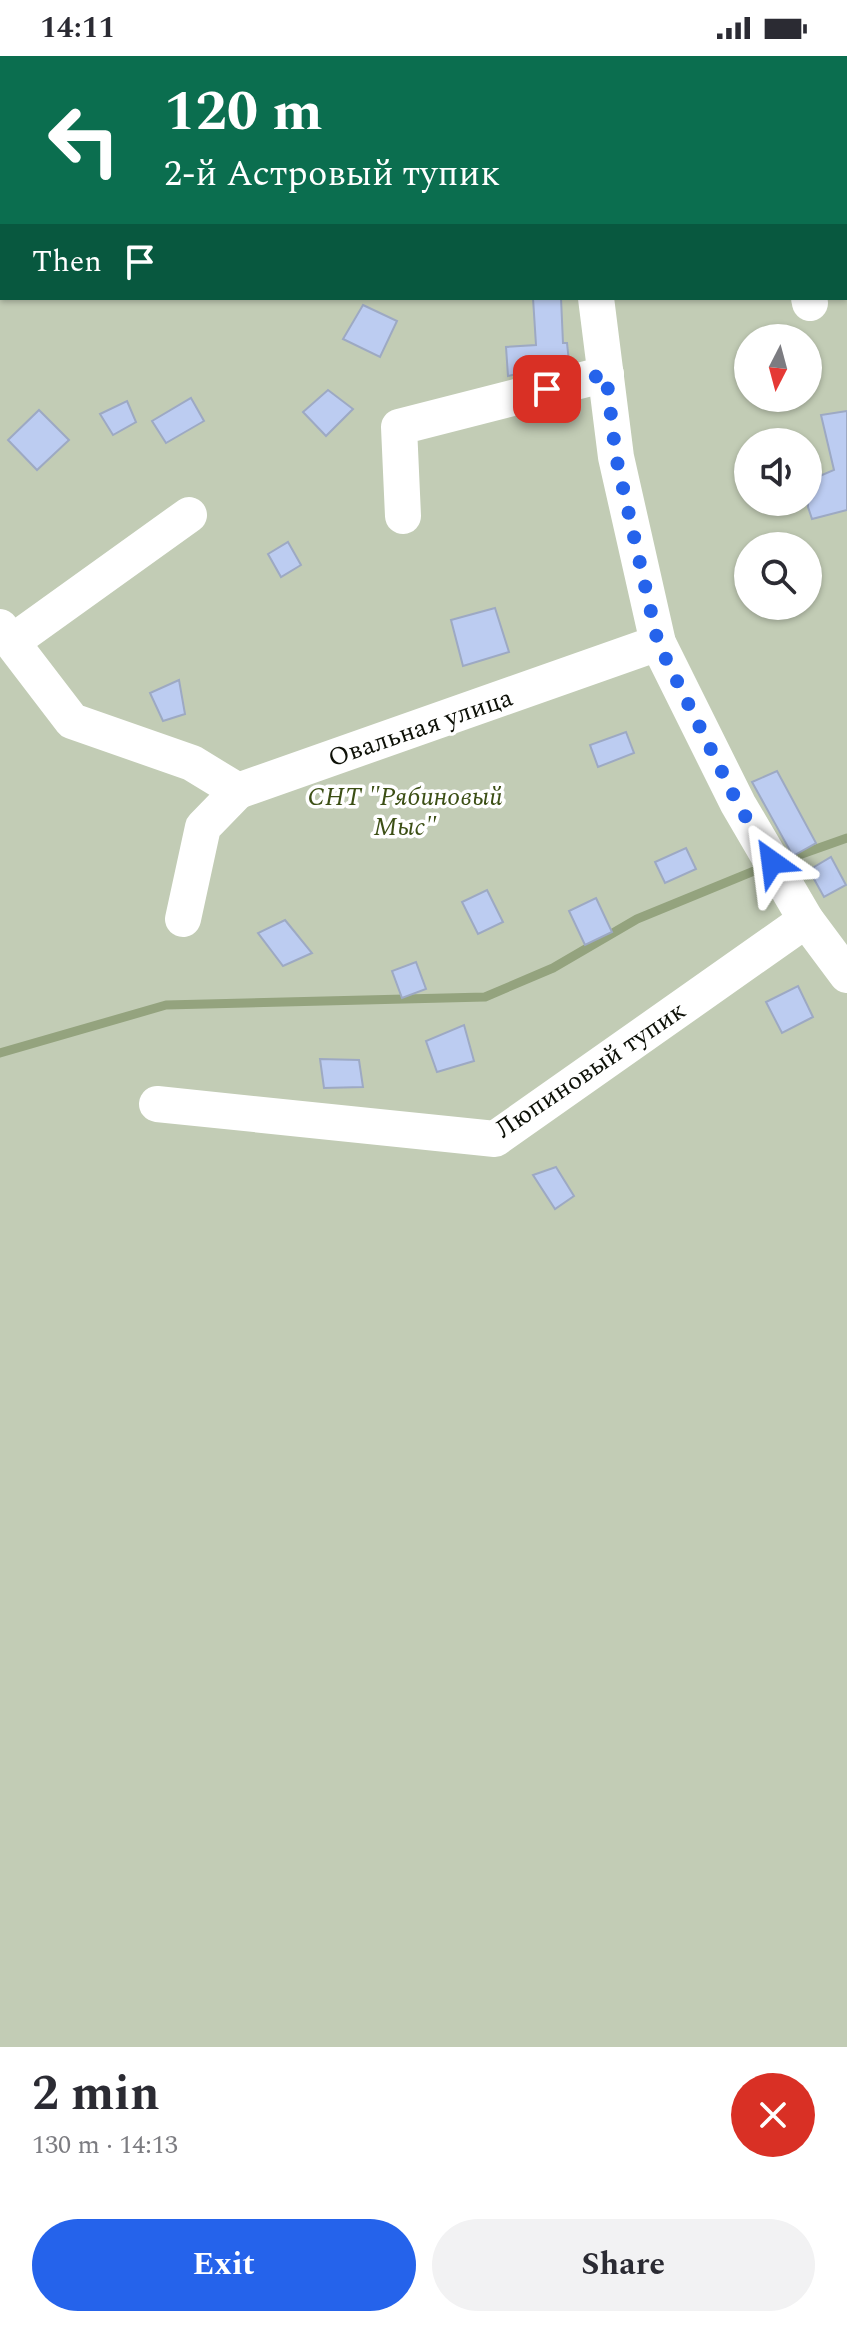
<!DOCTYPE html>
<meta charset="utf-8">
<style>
body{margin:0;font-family:Spectral,serif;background:#f2f2f3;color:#2b2b33;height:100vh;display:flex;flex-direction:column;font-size:30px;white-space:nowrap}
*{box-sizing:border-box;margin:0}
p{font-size:26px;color:#7c7c81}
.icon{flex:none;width:44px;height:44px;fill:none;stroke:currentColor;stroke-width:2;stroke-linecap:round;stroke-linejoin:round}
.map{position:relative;height:1991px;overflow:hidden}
.drawer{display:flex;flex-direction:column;background:#fff;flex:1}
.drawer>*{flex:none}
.guide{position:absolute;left:0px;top:0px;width:848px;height:244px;box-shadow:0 2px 6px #0004;background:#0b6e4f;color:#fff;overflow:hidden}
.needle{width:52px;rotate:186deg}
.controls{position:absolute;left:734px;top:268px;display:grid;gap:16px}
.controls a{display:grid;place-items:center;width:88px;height:88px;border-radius:50%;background:#fff;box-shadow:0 2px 6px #0004;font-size:40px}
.pin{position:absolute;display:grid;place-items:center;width:68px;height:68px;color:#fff;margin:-34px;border-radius:16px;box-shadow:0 4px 12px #0006}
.me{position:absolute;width:88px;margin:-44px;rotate:329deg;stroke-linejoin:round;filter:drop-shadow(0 0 6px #0008)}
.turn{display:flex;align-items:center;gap:28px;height:168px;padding:0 32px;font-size:36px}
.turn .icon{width:104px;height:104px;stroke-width:2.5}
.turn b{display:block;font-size:56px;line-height:68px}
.then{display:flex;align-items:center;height:76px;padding:0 32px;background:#0003;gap:16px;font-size:30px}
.round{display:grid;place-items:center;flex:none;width:84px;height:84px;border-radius:42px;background:#f2f2f3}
.summary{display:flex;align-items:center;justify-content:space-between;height:136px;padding:0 32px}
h1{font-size:48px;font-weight:700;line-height:60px}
.primary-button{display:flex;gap:16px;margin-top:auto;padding:16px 32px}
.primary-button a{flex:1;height:92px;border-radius:48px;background:#2563eb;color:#fff;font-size:32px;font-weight:700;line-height:92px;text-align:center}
.primary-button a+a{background:#f2f2f3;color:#2b2b33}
.status{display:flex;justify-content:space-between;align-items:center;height:56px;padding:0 40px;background:#fff;direction:ltr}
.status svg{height:22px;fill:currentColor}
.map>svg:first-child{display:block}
.green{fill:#c2ccb5;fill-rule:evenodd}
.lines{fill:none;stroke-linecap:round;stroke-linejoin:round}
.stream{stroke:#94a37e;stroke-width:9}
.building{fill:#bcccf1;stroke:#9da9c3;stroke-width:2}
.minor{stroke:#fff;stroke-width:36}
.route{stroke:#2563eb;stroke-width:14;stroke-dasharray:0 25.2}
.labels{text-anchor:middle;stroke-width:7;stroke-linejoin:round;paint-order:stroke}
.street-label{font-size:26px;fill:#0d1007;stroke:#fff}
.park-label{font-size:26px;font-style:italic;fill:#3c4f15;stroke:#fff}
</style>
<div class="status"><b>14:11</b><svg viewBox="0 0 49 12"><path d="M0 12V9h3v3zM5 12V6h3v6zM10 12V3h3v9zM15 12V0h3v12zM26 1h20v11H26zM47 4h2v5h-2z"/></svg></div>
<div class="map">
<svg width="847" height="1991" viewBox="0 0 847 1991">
<rect width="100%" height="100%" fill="#dde9cd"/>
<!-- green -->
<path class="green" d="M0,0H847V1991H0ZM2,2H846V242H2ZM748,282H808V342H748ZM748,386H808V446H748ZM748,490H808V550H748Z"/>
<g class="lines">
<!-- stream -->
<g class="stream">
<polyline points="782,805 847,782"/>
<polyline points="0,997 166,949 485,941 553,912 637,863 764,811"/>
</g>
</g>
<!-- building -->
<g class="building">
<polygon points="533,242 561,242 563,287 567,287 569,306 508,320 506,291 536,289"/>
<polygon points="363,249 397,265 380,301 343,283"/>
<polygon points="328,334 353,353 326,380 303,356"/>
<polygon points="191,342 204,365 166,387 152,365"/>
<polygon points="127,345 136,366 113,379 100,358"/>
<polygon points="39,354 69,384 37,414 8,384"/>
<polygon points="847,355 847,454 812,463 808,451 808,425 834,414 821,359"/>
<polygon points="288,486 301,509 281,521 268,498"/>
<polygon points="495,552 509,596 463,610 451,564"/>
<polygon points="179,624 185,658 163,665 150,637"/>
<polygon points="626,676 634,697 598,711 590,689"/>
<polygon points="777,715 816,787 793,800 752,726"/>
<polygon points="686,792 696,813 665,827 655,806"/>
<polygon points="831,801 846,829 824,841 809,814"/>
<polygon points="487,834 503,866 478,878 462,846"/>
<polygon points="596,842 612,876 585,889 569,855"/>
<polygon points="285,864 312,897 283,910 258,877"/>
<polygon points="416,906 426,933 402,942 392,915"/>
<polygon points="798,930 813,961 782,977 766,946"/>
<polygon points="464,969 474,1005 437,1016 426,985"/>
<polygon points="320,1003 359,1004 363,1031 324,1032"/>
<polygon points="556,1111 574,1140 555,1153 533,1119"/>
</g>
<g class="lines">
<!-- minor -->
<g class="minor">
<polyline points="570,0 570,2"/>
<polyline points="776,0 777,2"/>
<polyline points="291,2 292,0"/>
<polyline points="596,242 616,401 658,587 738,748 806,864 847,919"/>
<polyline points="809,242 810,247"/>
<polyline points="403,460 399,371 606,318"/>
<polyline points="0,571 72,665 192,707 238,735 658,587"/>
<polyline points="12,586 189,459"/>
<polyline points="183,863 203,771 238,735"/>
<polyline points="157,1048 495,1083 806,864"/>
</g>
</g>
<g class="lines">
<!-- route -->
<polyline class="route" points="547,333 606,318 616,401 658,587 738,748 772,806"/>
</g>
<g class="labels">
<!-- street labels -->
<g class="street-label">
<text transform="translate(420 671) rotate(-19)" y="9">Овальная улица</text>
<text transform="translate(590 1013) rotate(-34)" y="9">Люпиновый тупик</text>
</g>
<!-- park labels -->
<g class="park-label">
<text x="405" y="749">СНТ "Рябиновый<tspan x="405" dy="30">Мыс"</tspan></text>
</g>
</g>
</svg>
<div class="controls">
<a><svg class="needle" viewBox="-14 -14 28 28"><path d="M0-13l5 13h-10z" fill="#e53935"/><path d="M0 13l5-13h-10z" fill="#7c7c81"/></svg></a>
<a><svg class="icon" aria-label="sound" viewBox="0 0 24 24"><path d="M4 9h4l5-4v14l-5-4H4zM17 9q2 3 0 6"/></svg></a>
<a><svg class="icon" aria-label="search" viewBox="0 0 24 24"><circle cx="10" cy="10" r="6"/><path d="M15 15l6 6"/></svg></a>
</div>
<div class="pin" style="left:547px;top:333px;background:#d93025"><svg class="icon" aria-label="arrive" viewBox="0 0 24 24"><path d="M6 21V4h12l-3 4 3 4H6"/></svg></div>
<svg class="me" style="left:772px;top:806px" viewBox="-20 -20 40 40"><path d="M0-17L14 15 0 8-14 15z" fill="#2563eb" stroke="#fff" stroke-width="4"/></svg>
<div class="guide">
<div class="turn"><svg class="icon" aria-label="left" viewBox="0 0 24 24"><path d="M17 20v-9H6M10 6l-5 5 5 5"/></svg><div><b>120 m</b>2-й Астровый тупик</div></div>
<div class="then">Then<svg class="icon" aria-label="arrive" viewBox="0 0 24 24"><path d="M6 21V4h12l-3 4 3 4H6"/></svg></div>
</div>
</div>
<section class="drawer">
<div class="summary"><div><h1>2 min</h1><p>130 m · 14:13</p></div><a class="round" style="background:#d93025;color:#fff"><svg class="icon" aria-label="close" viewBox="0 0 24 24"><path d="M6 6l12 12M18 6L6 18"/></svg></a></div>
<div class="primary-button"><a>Exit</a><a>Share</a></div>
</section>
